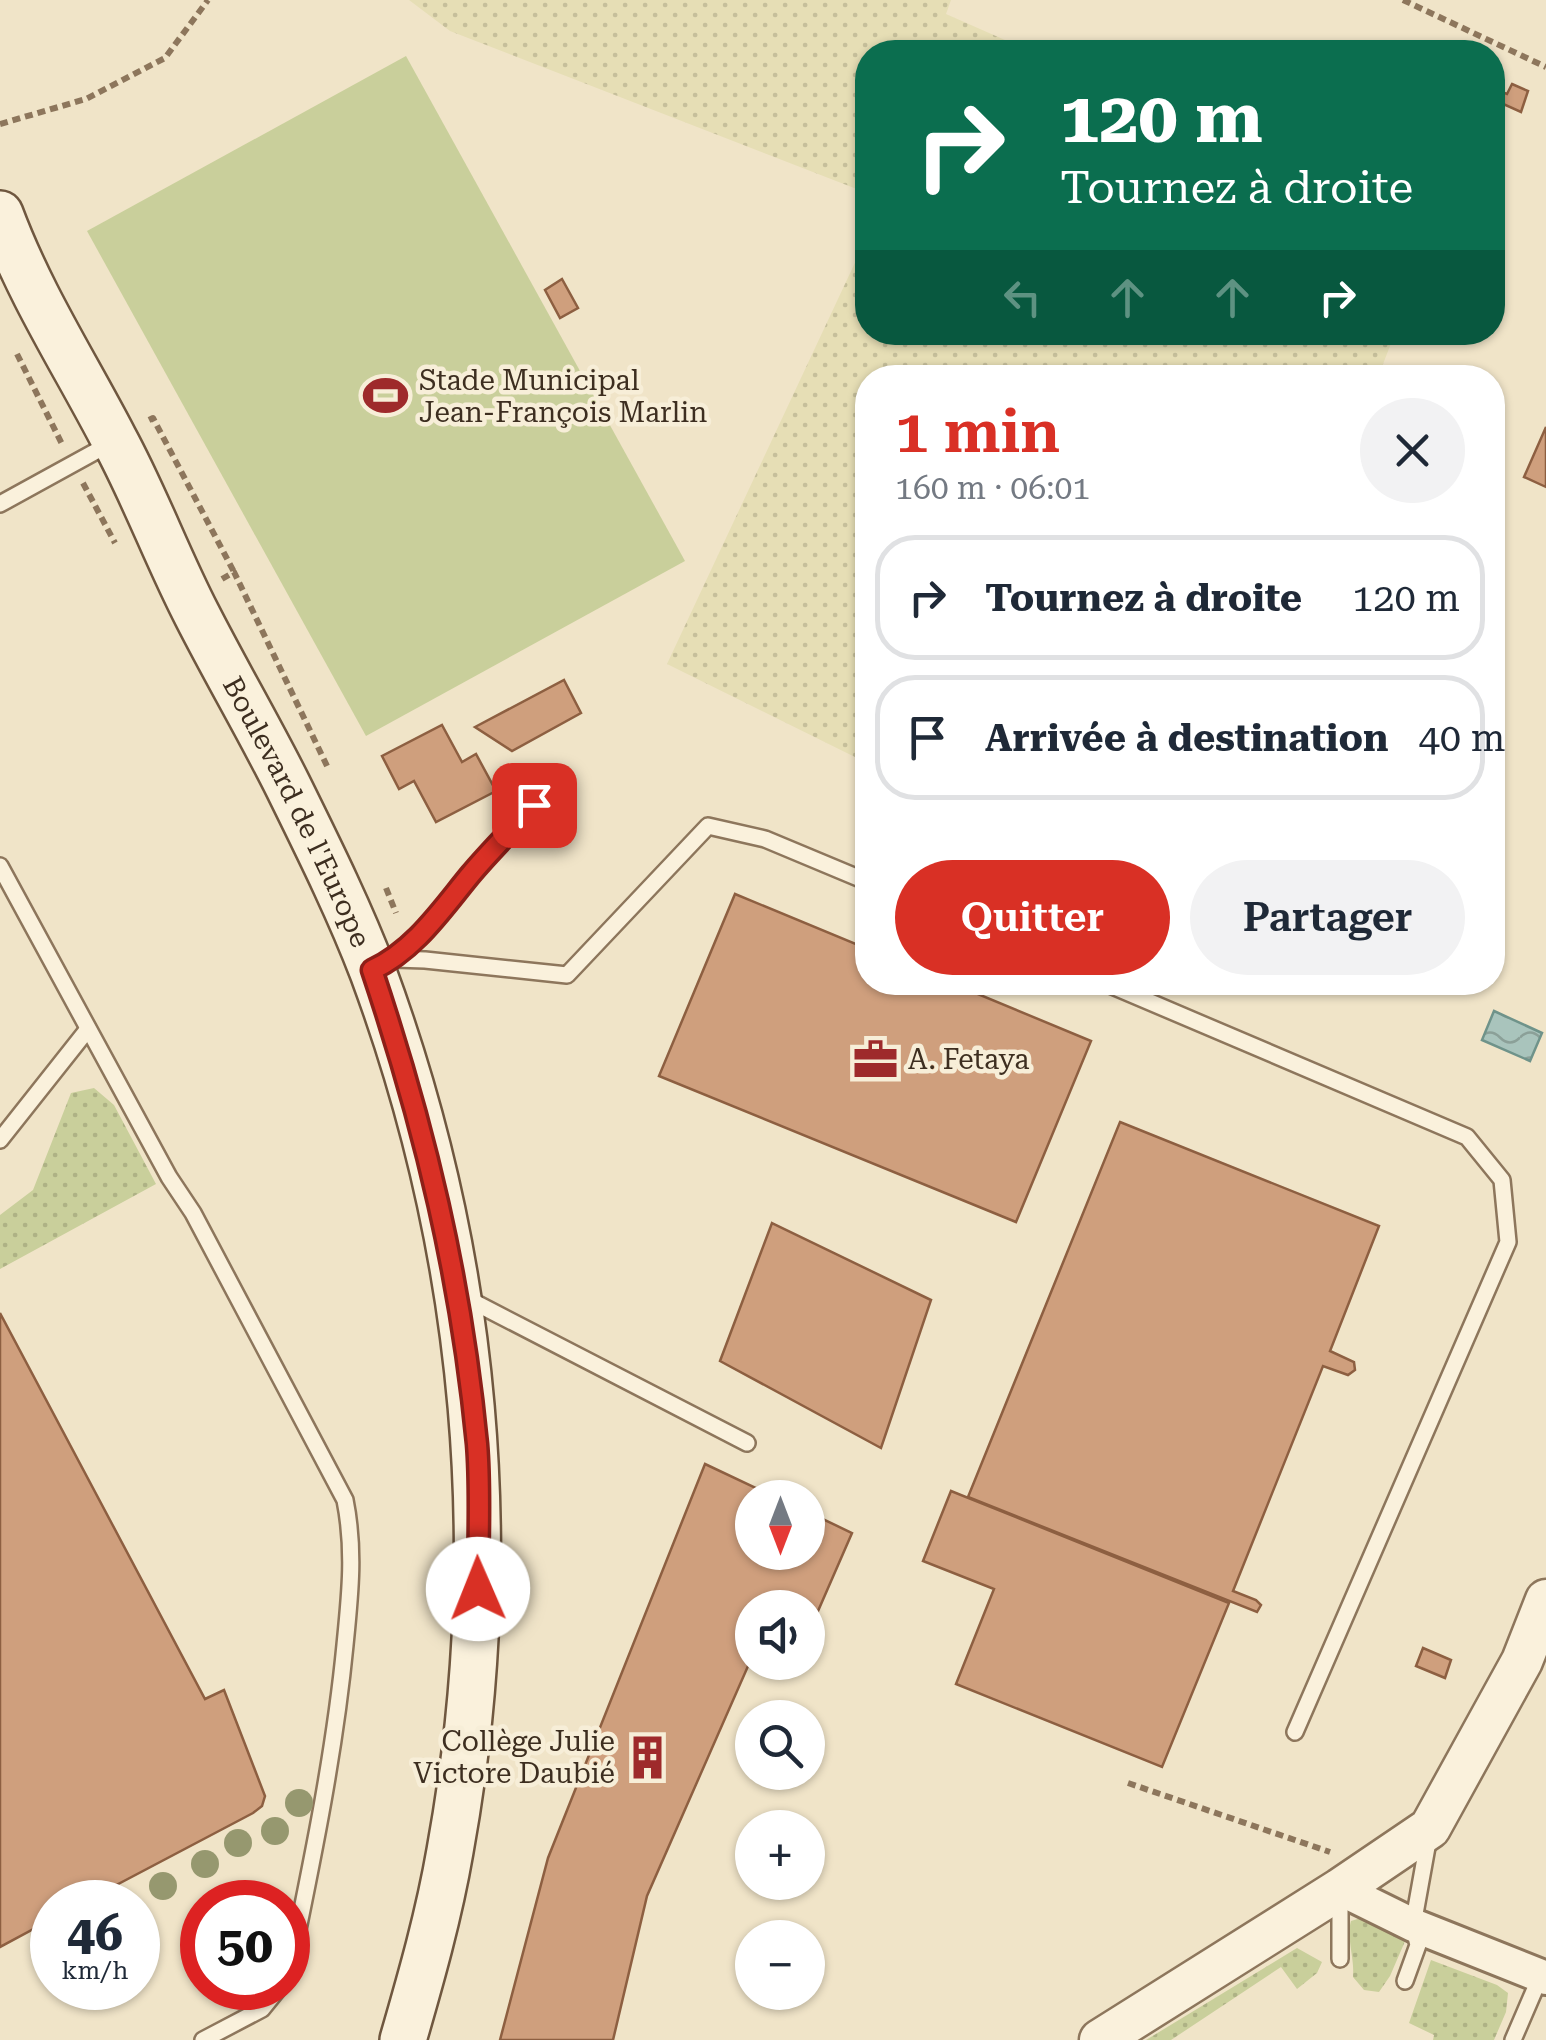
<!DOCTYPE html>
<html lang="fr">
<meta charset="utf-8">
<style>
body{margin:0;font-family:"Roboto Serif",serif;background:#f2f2f3;color:#1f2937;height:100vh;display:flex;flex-direction:column;font-size:38px;white-space:nowrap}
*{box-sizing:border-box;margin:0}
p{font-size:32px;color:#747a83}
.icon{flex:none;width:55px;height:55px;fill:none;stroke:currentColor;stroke-width:2;stroke-linecap:round;stroke-linejoin:round}
.map{position:relative;flex:1;overflow:hidden}
.sheet{position:absolute;left:855px;top:365px;width:650px;height:630px;display:flex;flex-direction:column;background:#fff;border-radius:40px;box-shadow:0 2px 8px #0004}
.sheet>*{flex:none}
.guide{position:absolute;left:855px;top:40px;width:650px;height:305px;border-radius:40px;box-shadow:0 2px 8px #0004;background:#0b6e4f;color:#fff;overflow:hidden}
.needle{width:65px;rotate:180deg}
.tools{position:absolute;left:735px;top:1480px;display:grid;gap:20px}
.tools a{display:grid;place-items:center;width:90px;height:90px;border-radius:50%;background:#fff;box-shadow:0 2px 8px #0004;font-size:50px}
.speed{position:absolute;left:30px;top:1880px;display:flex;gap:20px;font-size:50px;font-weight:700;text-align:center}
.speed>*{display:grid;place-content:center;width:130px;height:130px;border-radius:50%;background:#fff;box-shadow:0 2px 8px #0004;line-height:1}
.speed small{font-size:25px;font-weight:400}
.speed .limit{border:15px solid #d22;background:#fff;color:#111}
.pin{position:absolute;display:grid;place-items:center;width:85px;height:85px;color:#fff;margin:-42px;border-radius:20px;box-shadow:0 5px 15px #0006}
.me{position:absolute;width:110px;margin:-55px;rotate:359deg;stroke-linejoin:round;filter:drop-shadow(0 0 8px #0008)}
.turn{display:flex;align-items:center;gap:35px;height:210px;padding:0 40px;font-size:45px}
.turn .icon{width:130px;height:130px;stroke-width:2.5}
.turn b{display:block;font-size:70px;line-height:85px}
.lanes{display:flex;align-items:center;height:95px;padding:0 40px;background:#0003;justify-content:center;gap:50px;direction:ltr}
.lanes .off{opacity:.35}
.round{display:grid;place-items:center;flex:none;width:105px;height:105px;border-radius:52px;background:#f2f2f3}
.summary{display:flex;align-items:center;justify-content:space-between;height:170px;padding:0 40px}
h1{font-size:60px;font-weight:600;line-height:75px;color:#d93025}
.primary-button{display:flex;gap:20px;margin-top:auto;padding:20px 40px}
.primary-button a{flex:1;height:115px;border-radius:60px;background:#d93025;color:#fff;font-size:40px;font-weight:600;line-height:115px;text-align:center}
.primary-button a+a{background:#f2f2f3;color:#1f2937}
ul{padding:0;list-style:none}
li{display:flex;align-items:center;gap:30px;height:125px;margin:0 20px 15px;padding:0 20px;border:5px solid #e0e1e3;border-radius:40px}
li div{flex:1}
li b{display:block;font-size:38px}
li em{font-style:normal}
.map>svg:first-child{display:block}
.farmland{fill:url(#farmland-dots)}
.grass{fill:url(#grass-dots)}
.garden{fill:#c9cf9b}
.water{fill:url(#water-waves);stroke:#6f938a;stroke-width:2.5}
.building{fill:#cf9f7d;stroke:#8d5f41;stroke-width:2.5}
.lines{fill:none;stroke-linecap:round;stroke-linejoin:round}
.service-casing{stroke:#8d765c;stroke-width:20}
.minor-casing{stroke:#8d765c;stroke-width:38}
.tertiary-casing{stroke:#8d765c;stroke-width:45}
.secondary-casing{stroke:#6f573f;stroke-width:50}
.path{stroke:#8d765c;stroke-width:6;stroke-dasharray:8 5;stroke-linecap:butt}
.service{stroke:#faf1dc;stroke-width:15}
.minor{stroke:#faf1dc;stroke-width:32}
.tertiary{stroke:#faf1dc;stroke-width:40}
.secondary{stroke:#faf1dc;stroke-width:45}
.tree{fill:#96986f}
.route-casing{stroke:#8d1f18;stroke-width:25}
.route{stroke:#d93025;stroke-width:18}
.labels{text-anchor:middle;stroke-width:9;stroke-linejoin:round;paint-order:stroke}
.poi-label{font-size:28px;fill:#3d2e20;stroke:#f7eed8;text-anchor:start}
.street-label{font-size:28px;fill:#3d2e20;stroke:#f7eed8}
</style>
<div class="map">
<svg width="1546" height="2040" viewBox="0 0 1546 2040">
<defs>
<pattern id="farmland-dots" width="8" height="8" patternUnits="userSpaceOnUse" patternTransform="scale(2.5)"><rect width="8" height="8" fill="#e6deb5"/><path d="M2 2h.1M6 6h.1" fill="none" stroke="#c6bf9b" stroke-width="1.8" stroke-linecap="round"/></pattern>
<pattern id="grass-dots" width="8" height="8" patternUnits="userSpaceOnUse" patternTransform="scale(2.5)"><rect width="8" height="8" fill="#c9cf9b"/><path d="M2 2h.1M6 6h.1" fill="none" stroke="#aeb285" stroke-width="1.8" stroke-linecap="round"/></pattern>
<pattern id="water-waves" width="16" height="10" patternUnits="userSpaceOnUse" patternTransform="scale(2.5)"><rect width="16" height="10" fill="#a9c4bc"/><path d="M0 5q4-4 8 0t8 0" fill="none" stroke="#8ba098"/></pattern>
</defs>
<rect width="100%" height="100%" fill="#f0e4c8"/>
<!-- farmland -->
<g class="farmland">
<polygon points="409,0 951,0 946,14 1032,52 868,52 867,193 450,31"/>
<polygon points="867,237 868,332 1395,333 1378,377 868,378 867,763 667,664"/>
</g>
<!-- grass -->
<g class="grass">
<polygon points="94,1088 114,1105 156,1184 0,1269 0,1215 33,1190 71,1093"/>
<path d="M1364,1917L1406,1939L1390,1976L1379,1992L1364,1990L1353,1977C1355,1959 1346,1937 1351,1921Z"/>
<polygon points="1297,1948 1322,1962 1317,1973 1297,1989 1281,1967 1171,2040 1146,2040"/>
<polygon points="1431,1960 1497,1985 1508,1993 1506,2012 1494,2040 1433,2040 1434,2035 1409,2023"/>
</g>
<!-- garden -->
<polygon class="garden" points="406,56 685,561 366,736 87,231"/>
<!-- water -->
<polygon class="water" points="1494,1011 1542,1033 1530,1061 1482,1040"/>
<!-- building -->
<g class="building">
<polygon points="1512,84 1528,91 1521,112 1492,99 1492,88 1507,94"/>
<polygon points="562,279 578,308 560,318 545,290"/>
<polygon points="1546,427 1546,487 1524,477"/>
<polygon points="564,680 581,713 512,751 475,727"/>
<polygon points="442,725 462,762 476,754 496,791 436,822 414,781 399,789 382,756"/>
<polygon points="735,894 868,949 868,982 949,982 1091,1041 1016,1222 659,1076"/>
<polygon points="1120,1122 1379,1226 1330,1351 1354,1362 1355,1370 1348,1375 1323,1366 1233,1591 1256,1600 1261,1605 1257,1612 968,1497"/>
<polygon points="772,1223 931,1300 881,1448 720,1361"/>
<polygon points="0,1313 205,1699 224,1690 265,1796 262,1806 253,1813 84,1902 52,1902 52,1919 0,1947"/>
<polygon points="705,1464 777,1498 752,1498 752,1552 808,1552 808,1512 852,1533 808,1634 808,1608 752,1608 752,1657 647,1896 613,2040 500,2040 548,1858"/>
<polygon points="951,1491 1229,1603 1162,1767 956,1684 994,1589 923,1561"/>
<polygon points="1423,1648 1451,1660 1445,1678 1416,1666"/>
</g>
<g class="lines">
<defs>
<g id="service">
<polyline points="0,504 111,443"/>
<path d="M0,866L169,1177L193,1213L345,1500C355,1550 350,1595 345,1645C335,1749 314,1852 293,1954L288,1968"/>
<path d="M395,959C450,901 502,841 556,781"/>
<polyline points="376,969 395,959 425,960 567,975 708,826 765,839 868,882"/>
<polyline points="1103,982 1467,1137 1502,1180 1508,1242 1295,1732"/>
<polyline points="0,1140 88,1029"/>
<polyline points="466,1298 747,1443"/>
<polyline points="1340,1959 1340,1893"/>
<polyline points="1405,1981 1418,1945 1413,1925 1429,1836"/>
<polyline points="203,2040 262,2009 279,1988"/>
<polyline points="1513,2040 1541,1975"/>
</g>
<polyline id="minor" points="1340,1889 1413,1925 1546,1978"/>
<polyline id="tertiary" points="1100,2040 1340,1889 1430,1828 1522,1661 1546,1600"/>
<g id="secondary">
<path id="s1" d="M0,214C31,297 74,362 114,439C145,496 167,557 197,615C226,672 259,728 288,786C318,847 349,909 373,972C478,1256 504,1554 450,1851C439,1915 421,1978 403,2040"/>
</g>
</defs>
<!-- service casing -->
<use href="#service" class="service-casing"/>
<!-- minor casing -->
<use href="#minor" class="minor-casing"/>
<!-- tertiary casing -->
<use href="#tertiary" class="tertiary-casing"/>
<!-- secondary casing -->
<use href="#secondary" class="secondary-casing"/>
<!-- path -->
<g class="path">
<polyline points="1403,0 1546,67"/>
<polyline points="0,124 86,99 165,58 208,0"/>
<polyline points="17,354 63,446"/>
<polyline points="149,420 153,418 234,572"/>
<polyline points="83,483 115,543"/>
<polyline points="222,579 234,572 328,768"/>
<polyline points="386,888 396,913"/>
<polyline points="1128,1783 1330,1852"/>
</g>
<!-- service -->
<use href="#service" class="service"/>
<!-- minor -->
<use href="#minor" class="minor"/>
<!-- tertiary -->
<use href="#tertiary" class="tertiary"/>
<!-- secondary -->
<use href="#secondary" class="secondary"/>
</g>
<!-- trees -->
<g class="tree">
<circle cx="299" cy="1803" r="14"/>
<circle cx="275" cy="1831" r="14"/>
<circle cx="238" cy="1843" r="14"/>
<circle cx="205" cy="1864" r="14"/>
<circle cx="163" cy="1886" r="14"/>
</g>
<g class="lines">
<defs>
<path id="route" d="M478,1589C478,1541 481,1492 477,1444C461,1278 425,1128 372,970C415,950 442,909 471,874C491,850 514,828 534,805"/>
</defs>
<!-- route casing -->
<use href="#route" class="route-casing"/>
<!-- route -->
<use href="#route" class="route"/>
</g>
<!-- icons -->
<defs>
<symbol id="stadium-bare" viewBox="-9 -9 18 18"><path d="M0-5a6.5 5 0 1 0 0 10a6.5 5 0 1 0 0-10ZM-3.5-1.8h7v3.6h-7Z" fill="#9e2a2b" stroke="#f7eed8" stroke-width="2.5" paint-order="stroke"/></symbol>
<symbol id="office-bare" viewBox="-9 -9 18 18"><path d="M-6-3h4V-5.5h4V-3h4V5H-6ZM-1-4.5V-3h2v-1.5ZM-6 0V1H6V0Z" fill="#9e2a2b" stroke="#f7eed8" stroke-width="2.5" paint-order="stroke"/></symbol>
<symbol id="building-bare" viewBox="-9 -9 18 18"><path d="M-4-6H4V6H1V3H-1V6H-4ZM-2.5-4.3h1.7v1.8h-1.7ZM.8-4.3h1.7v1.8H.8ZM-2.5-1h1.7V.8h-1.7ZM.8-1h1.7V.8H.8Z" fill="#9e2a2b" stroke="#f7eed8" stroke-width="2.5" paint-order="stroke"/></symbol>
</defs>
<g fill-rule="evenodd">
<use href="#stadium-bare" x="354" y="364" width="63" height="63"/>
<use href="#office-bare" x="844" y="1028" width="63" height="63"/>
<use href="#building-bare" x="616" y="1726" width="63" height="63"/>
</g>
<g class="labels">
<!-- poi labels -->
<g class="poi-label">
<text x="419" y="390">Stade Municipal<tspan x="419" dy="32">Jean-François Marlin</tspan></text>
<text x="908" y="1069">A. Fetaya</text>
<text x="615" y="1751" text-anchor="end">Collège Julie<tspan x="615" dy="32">Victore Daubié</tspan></text>
</g>
<!-- street labels -->
<g class="street-label">
<text dy="10" stroke="none"><textPath href="#s1" startOffset="668">Boulevard de l'Europe</textPath></text>
</g>
</g>
</svg>
<div class="tools">
<a><svg class="needle" viewBox="-14 -14 28 28"><path d="M0-13l5 13h-10z" fill="#e53935"/><path d="M0 13l5-13h-10z" fill="#747a83"/></svg></a>
<a><svg class="icon" aria-label="sound" viewBox="0 0 24 24"><path d="M4 9h4l5-4v14l-5-4H4zM17 9q2 3 0 6"/></svg></a>
<a><svg class="icon" aria-label="search" viewBox="0 0 24 24"><circle cx="10" cy="10" r="6"/><path d="M15 15l6 6"/></svg></a>
<a>+</a>
<a>−</a>
</div>
<div class="speed"><div>46<small>km/h</small></div><div class="limit">50</div></div>
<div class="pin" style="left:534px;top:805px;background:#d93025"><svg class="icon" aria-label="arrive" viewBox="0 0 24 24"><path d="M6 21V4h12l-3 4 3 4H6"/></svg></div>
<svg class="me" style="left:478px;top:1589px" viewBox="-20 -20 40 40"><circle r="19" fill="#fff"/><path d="M0-13L10 11 0 6-10 11z" fill="#d93025"/></svg>
<div class="guide">
<div class="turn"><svg class="icon" aria-label="right" viewBox="0 0 24 24"><path d="M7 20v-9h11M14 6l5 5-5 5"/></svg><div><b>120 m</b>Tournez à droite</div></div>
<div class="lanes"><svg class="icon off" aria-label="left" viewBox="0 0 24 24"><path d="M17 20v-9H6M10 6l-5 5 5 5"/></svg><svg class="icon off" aria-label="ahead" viewBox="0 0 24 24"><path d="M12 20V5M6 11l6-6 6 6"/></svg><svg class="icon off" aria-label="ahead" viewBox="0 0 24 24"><path d="M12 20V5M6 11l6-6 6 6"/></svg><svg class="icon" aria-label="right" viewBox="0 0 24 24"><path d="M7 20v-9h11M14 6l5 5-5 5"/></svg></div>
</div>
<section class="sheet">
<div class="summary"><div><h1>1 min</h1><p>160 m · 06:01</p></div><a class="round"><svg class="icon" aria-label="close" viewBox="0 0 24 24"><path d="M6 6l12 12M18 6L6 18"/></svg></a></div>
<ul>
<li><svg class="icon" aria-label="right" viewBox="0 0 24 24"><path d="M7 20v-9h11M14 6l5 5-5 5"/></svg><div><b>Tournez à droite</b></div><em>120 m</em></li>
<li><svg class="icon" aria-label="arrive" viewBox="0 0 24 24"><path d="M6 21V4h12l-3 4 3 4H6"/></svg><div><b>Arrivée à destination</b></div><em>40 m</em></li>
</ul>
<div class="primary-button"><a>Quitter</a><a>Partager</a></div>
</section>
</div>
